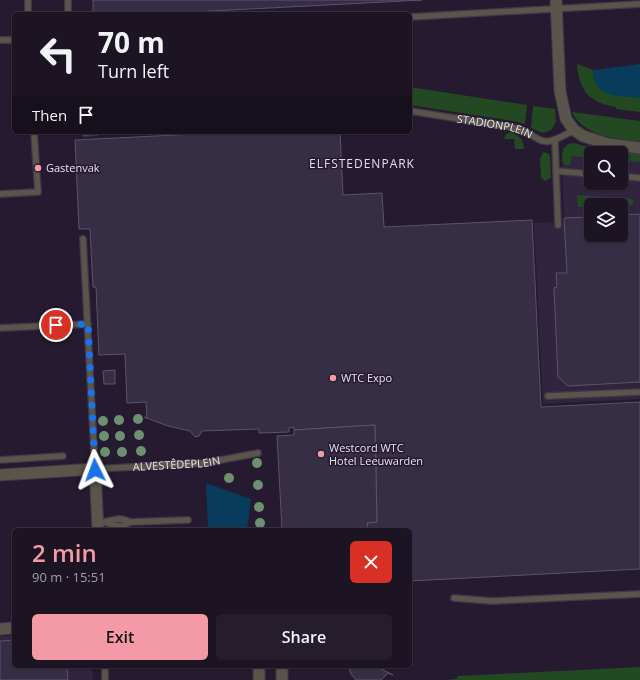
<!DOCTYPE html>
<meta charset="utf-8">
<style>
body{margin:0;font-family:"Open Sans",sans-serif;background:#251d2b;color:#f1f3f6;height:100vh;display:flex;flex-direction:column;font-size:15px;white-space:nowrap}
*{box-sizing:border-box;margin:0}
p{font-size:13px;color:#a09ea6}
.icon{flex:none;width:22px;height:22px;fill:none;stroke:currentColor;stroke-width:2;stroke-linecap:round;stroke-linejoin:round}
.map{position:relative;flex:1;overflow:hidden}
.side{position:absolute;left:12px;top:528px;width:400px;height:140px;display:flex;flex-direction:column;background:#1c1423;border-radius:6px;box-shadow:0 1px 3px #0004,0 0 0 1px #3a3341}
.side>*{flex:none}
.top-card{position:absolute;left:12px;top:12px;width:400px;height:122px;border-radius:6px;box-shadow:0 1px 3px #0004,0 0 0 1px #3a3341;background:#1c1423;color:#f1f3f6;overflow:hidden}
.fabs{position:absolute;left:584px;top:146px;display:grid;gap:8px}
.fabs a{display:grid;place-items:center;width:44px;height:44px;border-radius:6px;background:#1c1423;box-shadow:0 1px 3px #0004,0 0 0 1px #3a3341;font-size:20px}
.pin{position:absolute;display:grid;place-items:center;width:34px;height:34px;color:#fff;margin:-17px;border:2px solid #fff;border-radius:50%;box-shadow:0 1px 4px #0007}
.me{position:absolute;width:44px;margin:-22px;rotate:357deg;stroke-linejoin:round;filter:drop-shadow(0 0 3px #0008)}
.turn{display:flex;align-items:center;gap:14px;height:84px;padding:0 20px;font-size:18px}
.turn .icon{width:52px;height:52px;stroke-width:2.5}
.turn b{display:block;font-size:28px;line-height:34px}
.then{display:flex;align-items:center;height:38px;padding:0 20px;background:#0003;gap:8px;font-size:15px}
.round{display:grid;place-items:center;flex:none;width:42px;height:42px;border-radius:6px;background:#251d2b}
.head{display:flex;align-items:center;justify-content:space-between;height:68px;padding:0 20px}
h1{font-size:24px;font-weight:600;line-height:30px;color:#f49aa6}
.primary-button{display:flex;gap:8px;margin-top:auto;padding:8px 20px}
.primary-button a{flex:1;height:46px;border-radius:6px;background:#f49aa6;color:#111;font-size:16px;font-weight:600;line-height:46px;text-align:center}
.primary-button a+a{background:#251d2b;color:#f1f3f6}
.map>svg:first-child{display:block}
.built{fill:#31243e;fill-rule:evenodd}
.green{fill:#234922}
.water{fill:#073c5c}
.building{fill:#362e44;stroke:#5b536c}
.lines{fill:none;stroke-linecap:round;stroke-linejoin:round}
.lane-casing{stroke:#41364a;stroke-width:8}
.street-casing{stroke:#41364a;stroke-width:13}
.lane{stroke:#59554a;stroke-width:5.5}
.street{stroke:#59554a;stroke-width:11}
.tree{fill:#6d9070}
.route{stroke:#1a73e8;stroke-width:7;stroke-dasharray:0 12.6}
.poi-dot{fill:#f49aa6;stroke:#251a2f;stroke-width:1.5}
.labels{text-anchor:middle;stroke-width:3;stroke-linejoin:round;paint-order:stroke}
.street-label{font-size:11px;fill:#eae3f1;stroke:#251a2f}
.poi-label{font-size:11px;fill:#eae3f1;stroke:#251a2f;text-anchor:start}
.neighbourhood-label{font-size:12px;letter-spacing:1px;fill:#e6d9f5;stroke:#251a2f}
</style>
<div class="map">
<svg width="640" height="680" viewBox="0 0 640 680">
<rect width="100%" height="100%" fill="#251a2f"/>
<!-- built -->
<g class="built">
<path d="M562,154L591,156V183H621V158L640,160V399L543,404L534,223L564,222ZM591,205H621V235H591Z"/>
<polygon points="0,636 14,636 14,666 92,666 93,680 0,680"/>
</g>
<!-- green -->
<g class="green">
<path d="M577,64L593,70L594,79L610,94L640,98V112L616,109V107C590,103 579,91 577,64Z"/>
<polygon points="410,87 527,105 525,124 514,121 410,105"/>
<polygon points="533,106 555,109 556,122 551,130 543,133 531,128"/>
<path d="M572,112L640,121V142C617,139 583,136 572,112Z"/>
<path d="M511,132C519,135 524,140 524,149H515L514,139H504L506,134Z"/>
<polygon points="574,143 594,149 640,154 640,162 621,160 621,153 591,153 591,158 572,156 570,166 565,165 562,161 563,149 568,144"/>
<polygon points="544,152 549,154 550,157 551,178 545,181 541,178 540,159 542,154"/>
<polygon points="577,195 633,199 633,205 591,205 591,207 578,207"/>
<polygon points="640,667 640,680 445,680 456,679 458,676"/>
</g>
<!-- water -->
<g class="water">
<path d="M640,64V98C617,95 595,99 593,70Z"/>
<polygon points="206,483 251,499 247,530 208,530"/>
</g>
<!-- building -->
<g class="building">
<polygon points="93,0 422,0 154,14 93,14"/>
<polygon points="237,132 340,132 343,195 382,193 384,227 532,220 541,407 640,402 640,569 410,581 410,530 368,530 367,523 377,522 375,425 294,430 294,427 289,428 289,432 259,433 259,429 202,431 199,436 195,437 190,431 168,426 144,417 147,418 146,402 127,403 125,354 99,355 96,287 93,287 90,229 79,229 75,140"/>
<polygon points="640,214 640,382 568,386 558,377 554,288 557,287 556,273 567,273 564,218 591,217 591,235 621,235 621,215"/>
<polygon points="115,370 115,384 104,384 103,371"/>
<polygon points="375,425 377,522 367,523 368,530 282,530 277,436 294,435 294,430"/>
<polygon points="14,640 14,666 67,666 68,680 0,680 0,641"/>
<polygon points="348,666 376,666 393,675 388,673 381,680 356,680 351,674"/>
</g>
<g class="lines">
<defs>
<g id="lane">
<polyline points="28,0 28,14"/>
<polyline points="68,0 68,14"/>
<polyline points="410,17 640,4"/>
<polyline points="0,40 14,40"/>
<path id="s1" d="M410,111L511,127C547,136 534,153 574,130"/>
<polyline points="85,133 96,132"/>
<polyline points="555,141 558,225"/>
<polyline points="556,171 591,174"/>
<polyline points="621,176 640,178"/>
<polyline points="0,194 38,192 34,132"/>
<path id="s2" d="M83,239L95,469L205,463L258,453"/>
<polyline points="0,328 88,324"/>
<polyline points="548,396 640,392"/>
<polyline points="0,460 63,456"/>
<path d="M98,523C110,522 118,515 130,522L188,520"/>
<path d="M107,523C116,526 122,528 130,522"/>
<polyline points="454,598 492,601 640,594"/>
<polyline points="105,666 105,680"/>
</g>
<g id="street">
<polyline points="556,0 560,91 566,119 574,130 583,136 608,144 640,148"/>
<polyline points="0,475 95,469 98,530"/>
<polyline points="0,629 14,628"/>
<polyline points="259,666 259,680"/>
<polyline points="282,666 282,680"/>
</g>
</defs>
<!-- lane casing -->
<use href="#lane" class="lane-casing"/>
<!-- street casing -->
<use href="#street" class="street-casing"/>
<!-- lane -->
<use href="#lane" class="lane"/>
<!-- street -->
<use href="#street" class="street"/>
</g>
<!-- trees -->
<g class="tree">
<circle cx="138" cy="419" r="5"/>
<circle cx="119" cy="420" r="5"/>
<circle cx="103" cy="421" r="5"/>
<circle cx="139" cy="435" r="5"/>
<circle cx="104" cy="436" r="5"/>
<circle cx="120" cy="436" r="5"/>
<circle cx="141" cy="451" r="5"/>
<circle cx="105" cy="452" r="5"/>
<circle cx="122" cy="452" r="5"/>
<circle cx="257" cy="463" r="5"/>
<circle cx="229" cy="478" r="5"/>
<circle cx="258" cy="485" r="5"/>
<circle cx="259" cy="507" r="5"/>
<circle cx="260" cy="523" r="5"/>
</g>
<g class="lines">
<!-- route -->
<polyline class="route" points="56,325 88,324 95,470"/>
</g>
<!-- markers -->
<g class="poi-dot">
<circle cx="38" cy="168" r="4"/>
<circle cx="333" cy="378" r="4"/>
<circle cx="321" cy="454" r="4"/>
</g>
<g class="labels">
<!-- street labels -->
<g class="street-label">
<text dy="4" stroke="none"><textPath href="#s1" startOffset="86">STADIONPLEIN</textPath></text>
<text dy="4" stroke="none"><textPath href="#s2" startOffset="312">ALVESTÊDEPLEIN</textPath></text>
</g>
<!-- poi labels -->
<g class="poi-label">
<text x="46" y="172">Gastenvak</text>
<text x="341" y="382">WTC Expo</text>
<text x="329" y="452">Westcord WTC<tspan x="329" dy="13">Hotel Leeuwarden</tspan></text>
</g>
<!-- neighbourhood labels -->
<g class="neighbourhood-label">
<text x="362" y="168">ELFSTEDENPARK</text>
</g>
</g>
</svg>
<div class="fabs">
<a><svg class="icon" aria-label="search" viewBox="0 0 24 24"><circle cx="10" cy="10" r="6"/><path d="M15 15l6 6"/></svg></a>
<a><svg class="icon" aria-label="layers" viewBox="0 0 24 24"><path d="M12 4l9 5-9 5-9-5zM3 14l9 5 9-5"/></svg></a>
</div>
<div class="pin" style="left:56px;top:325px;background:#d93025"><svg class="icon" aria-label="arrive" viewBox="0 0 24 24"><path d="M6 21V4h12l-3 4 3 4H6"/></svg></div>
<svg class="me" style="left:95px;top:470px" viewBox="-20 -20 40 40"><path d="M0-17L14 15 0 8-14 15z" fill="#1a73e8" stroke="#fff" stroke-width="4"/></svg>
<div class="top-card">
<div class="turn"><svg class="icon" aria-label="left" viewBox="0 0 24 24"><path d="M17 20v-9H6M10 6l-5 5 5 5"/></svg><div><b>70 m</b>Turn left</div></div>
<div class="then">Then<svg class="icon" aria-label="arrive" viewBox="0 0 24 24"><path d="M6 21V4h12l-3 4 3 4H6"/></svg></div>
</div>
<section class="side">
<div class="head"><div><h1>2 min</h1><p>90 m · 15:51</p></div><a class="round" style="background:#d93025;color:#fff"><svg class="icon" aria-label="close" viewBox="0 0 24 24"><path d="M6 6l12 12M18 6L6 18"/></svg></a></div>
<div class="primary-button"><a>Exit</a><a>Share</a></div>
</section>
</div>
